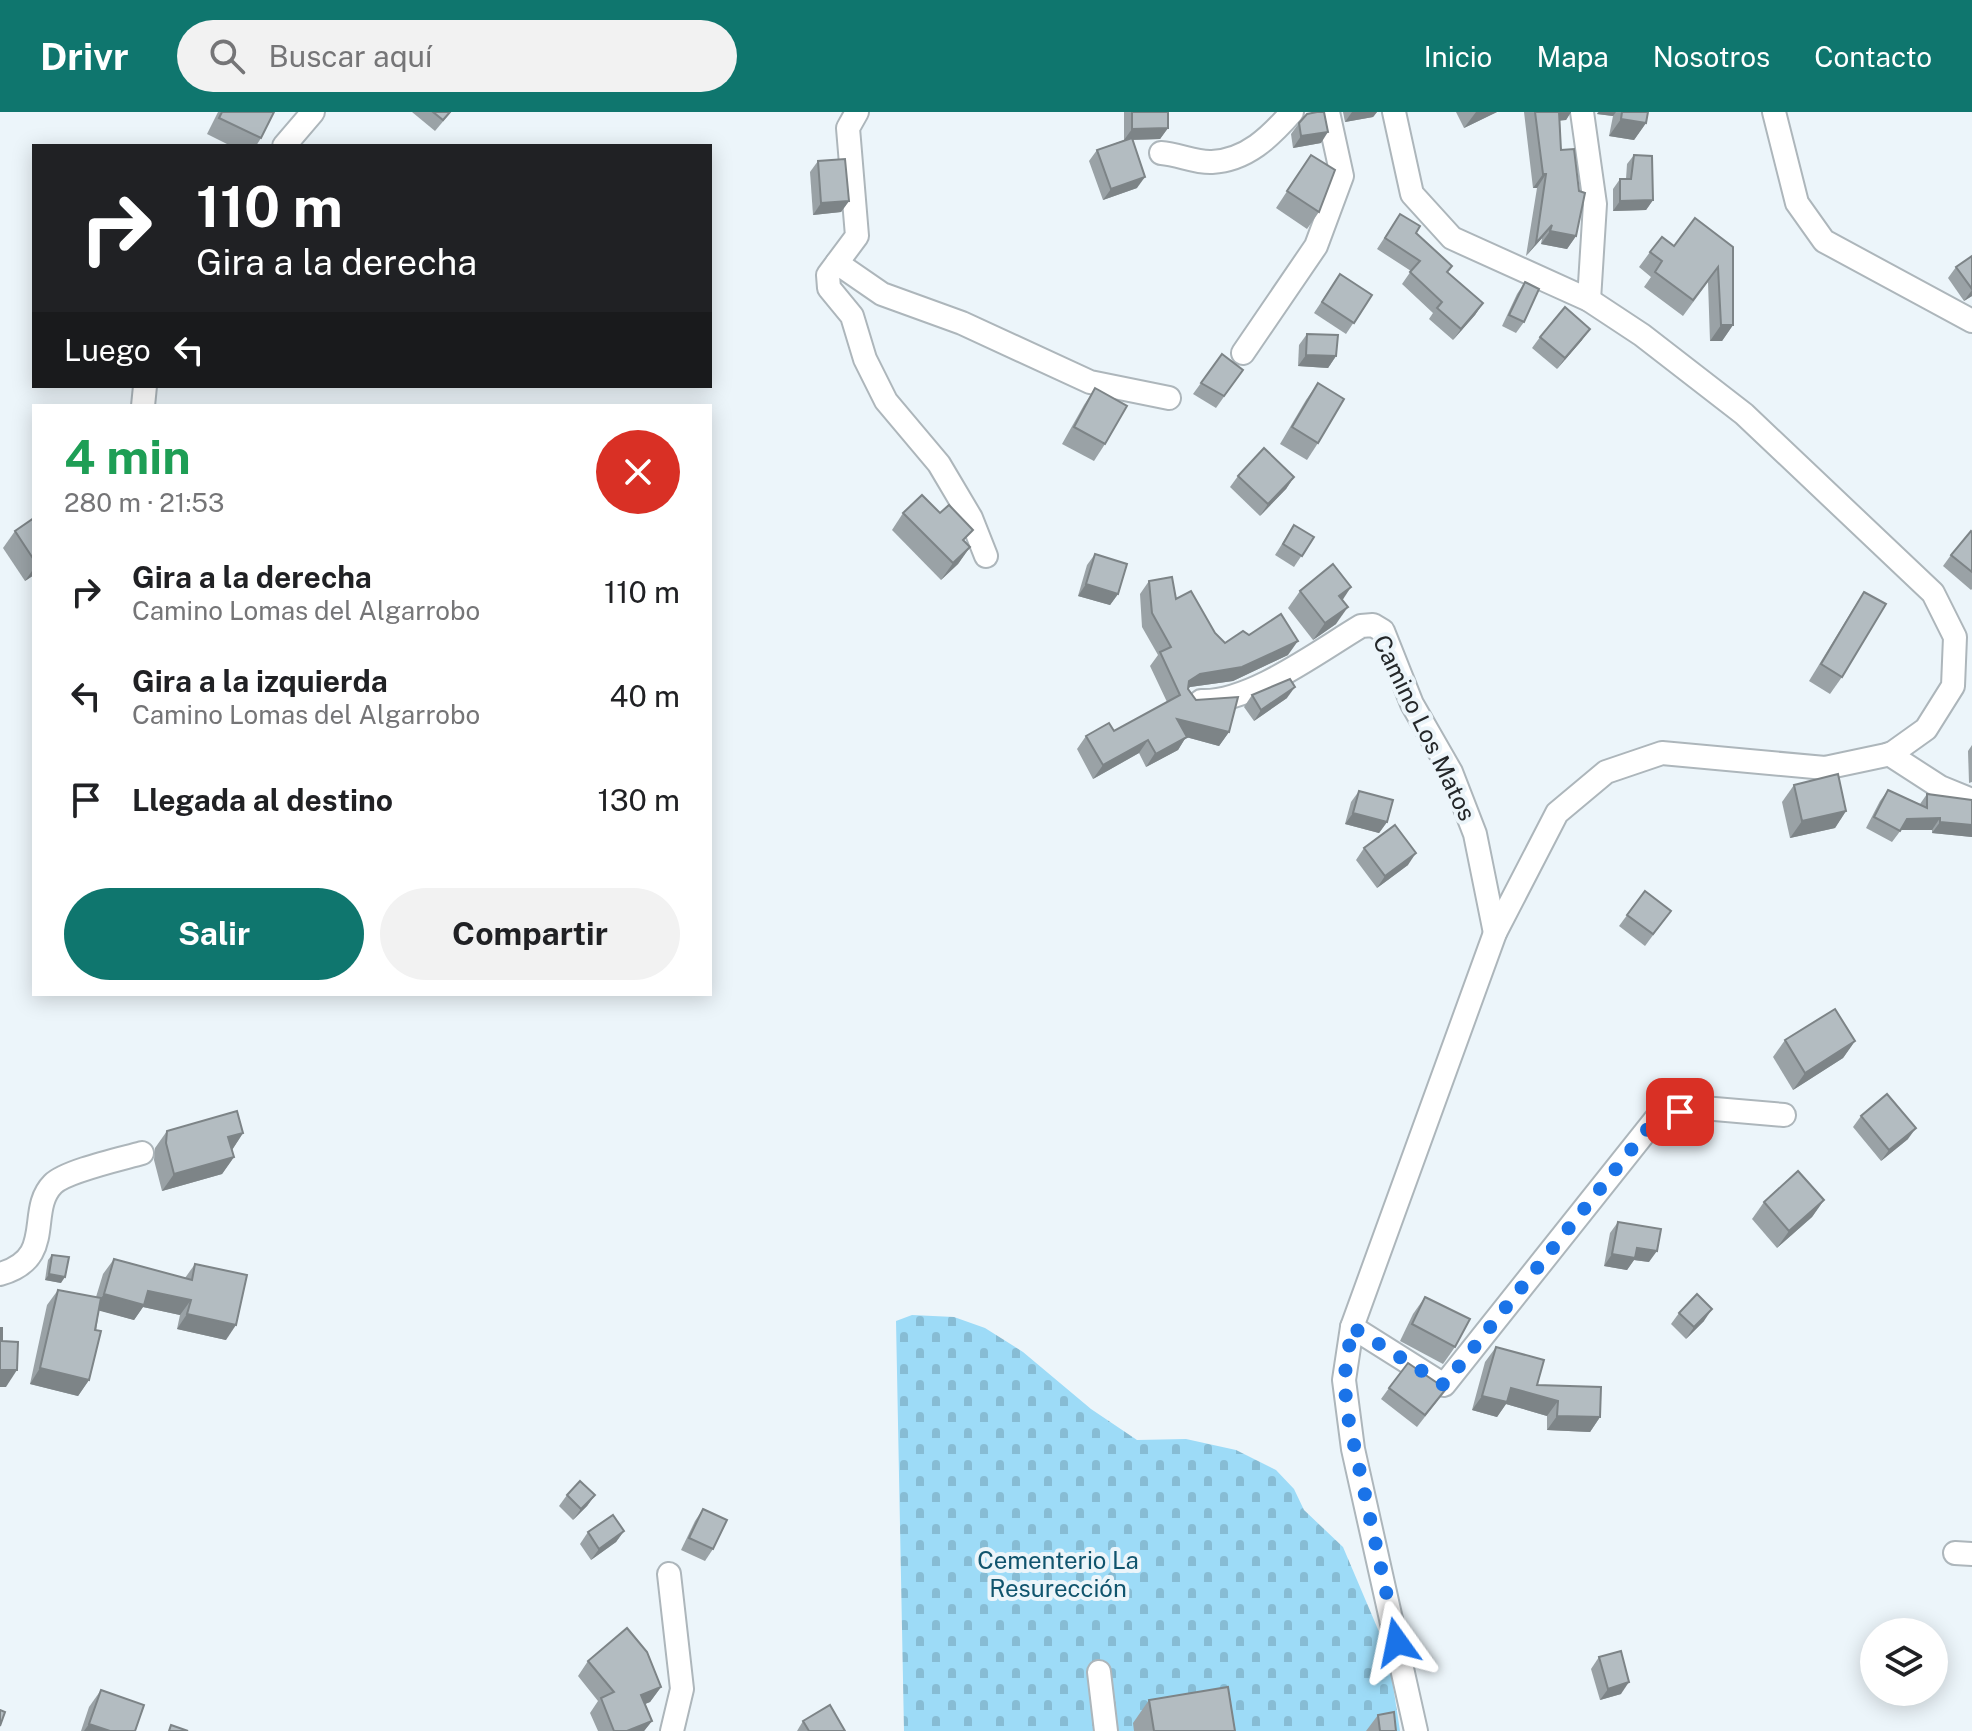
<!DOCTYPE html>
<html lang="es">
<meta charset="utf-8">
<style>
body{margin:0;font-family:"Public Sans",sans-serif;background:#f2f2f2;color:#202124;height:100vh;display:flex;flex-direction:column;font-size:30px;white-space:nowrap}
*{box-sizing:border-box;margin:0}
p{font-size:26px;color:#757577}
.icon{flex:none;width:44px;height:44px;fill:none;stroke:currentColor;stroke-width:2;stroke-linecap:round;stroke-linejoin:round}
.map{position:relative;flex:1;overflow:hidden}
.sheet{position:absolute;left:32px;top:292px;width:680px;height:592px;display:flex;flex-direction:column;background:#fff;border-radius:0px;box-shadow:0 4px 20px #0003}
.sheet>*{flex:none}
.hud{position:absolute;left:32px;top:32px;width:680px;height:244px;border-radius:0px;box-shadow:0 4px 20px #0003;background:#202124;color:#fff;overflow:hidden}
.tools{position:absolute;left:1860px;top:1506px;display:grid;gap:16px}
.tools a{display:grid;place-items:center;width:88px;height:88px;border-radius:50%;background:#fff;box-shadow:0 4px 20px #0003;font-size:40px}
.pin{position:absolute;display:grid;place-items:center;width:68px;height:68px;color:#fff;margin:-34px;border-radius:16px;box-shadow:0 4px 12px #0006}
.me{position:absolute;width:88px;margin:-44px;rotate:348deg;stroke-linejoin:round;filter:drop-shadow(0 0 6px #0008)}
.turn{display:flex;align-items:center;gap:28px;height:168px;padding:0 32px;font-size:36px}
.turn .icon{width:104px;height:104px;stroke-width:2.5}
.turn b{display:block;font-size:56px;line-height:68px}
.then{display:flex;align-items:center;height:76px;padding:0 32px;background:#0003;gap:16px;font-size:30px}
.round{display:grid;place-items:center;flex:none;width:84px;height:84px;border-radius:42px;background:#f2f2f2}
.head{display:flex;align-items:center;justify-content:space-between;height:136px;padding:0 32px}
h1{font-size:48px;font-weight:700;line-height:60px;color:#1e9e55}
.cta{display:flex;gap:16px;margin-top:auto;padding:16px 32px}
.cta a{flex:1;height:92px;border-radius:48px;background:#0f766e;color:#fff;font-size:32px;font-weight:700;line-height:92px;text-align:center}
.cta a+a{background:#f2f2f2;color:#202124}
ul{padding:0;list-style:none}
li{display:flex;align-items:center;gap:24px;height:104px;padding:0 32px}
li div{flex:1}
li b{display:block;font-size:30px}
li em{font-style:normal}
header{display:flex;align-items:center;gap:48px;box-sizing:border-box;height:112px;padding:0 40px;background:#0f766e;color:#fff}
header strong{font-size:38px}
nav{display:flex;gap:44px;margin-inline-start:auto;font-size:28px}
.search{width:560px;height:72px;background:#f2f2f2;display:flex;align-items:center;gap:20px;box-sizing:border-box;padding:0 28px;border-radius:44px;color:#757577;font-size:30px}
.map>svg:first-child{display:block}
.cemetery{fill:url(#cemetery-stones)}
.lines{fill:none;stroke-linecap:round;stroke-linejoin:round}
.minor-casing{stroke:#adb6bb;stroke-width:26}
.minor{stroke:#fff;stroke-width:22}
.wall{fill:#9aa2a6}
.shaded-wall{fill:#7d8487}
.building{fill:#b3bcc1;stroke:#7d8487;stroke-width:2}
.route{stroke:#1a73e8;stroke-width:14;stroke-dasharray:0 25.2}
.labels{text-anchor:middle;stroke-width:8;stroke-linejoin:round;paint-order:stroke}
.street-label{font-size:24px;fill:#242729;stroke:#ecf5fa}
.park-label{font-size:24px;fill:#10546d;stroke:#ecf5fa}
</style>
<header>
<strong>Drivr</strong>
<div class="search"><svg class="icon" aria-label="search" viewBox="0 0 24 24"><circle cx="10" cy="10" r="6"/><path d="M15 15l6 6"/></svg>Buscar aquí</div>
<nav><a>Inicio</a><a>Mapa</a><a>Nosotros</a><a>Contacto</a></nav>
</header>
<div class="map">
<svg width="1972" height="1619" viewBox="0 0 1972 1619">
<defs>
<pattern id="cemetery-stones" width="16" height="16" patternUnits="userSpaceOnUse" patternTransform="scale(2)"><rect width="16" height="16" fill="#9ddbf7"/><path d="M2 7V4a2 2 0 0 1 4 0v3zM10 15v-3a2 2 0 0 1 4 0v3z" fill="#87bcd4"/></pattern>
</defs>
<rect width="100%" height="100%" fill="#ecf5fa"/>
<!-- cemetery -->
<polygon class="cemetery" points="912,1203 954,1205 985,1216 1023,1240 1091,1297 1137,1328 1186,1327 1236,1338 1276,1358 1294,1377 1304,1398 1343,1435 1388,1541 1400,1619 904,1619 896,1209"/>
<g class="lines">
<defs>
<g id="minor">
<polyline points="857,0 848,16 857,124 828,163 829,176 852,204 865,247 886,289 939,352 971,406 986,444"/>
<polyline points="1394,0 1412,82 1452,126 1589,188 1642,223 1744,302 1933,481 1955,525 1953,574 1926,617 1891,642 1825,656 1662,641 1606,660 1557,701 1495,821 1352,1215 1344,1268 1353,1337 1416,1619"/>
<polyline points="1582,0 1595,92 1589,188"/>
<polyline points="1774,0 1797,91 1824,129 1972,209"/>
<polyline points="284,34 313,0"/>
<path d="M1161,41C1178,42 1196,51 1212,50C1247,48 1270,25 1292,0"/>
<polyline points="837,151 882,182 962,211 1090,270 1169,286"/>
<polyline points="1243,241 1316,134 1342,64 1328,0"/>
<polyline points="143,294 145,274"/>
<path d="M1201,589C1250,591 1319,539 1361,514L1373,513L1383,519L1412,592L1451,660L1475,722L1495,821"/>
<polyline points="1889,642 1940,675 1972,688"/>
<path d="M0,1162C57,1146 26,1099 53,1072C66,1059 121,1047 142,1041"/>
<polyline points="1352,1215 1444,1273 1658,1004 1703,996 1784,1003"/>
<polyline points="1955,1441 1972,1442"/>
<polyline points="669,1462 682,1577 672,1619"/>
<polyline points="1099,1560 1106,1619"/>
</g>
</defs>
<!-- minor casing -->
<use href="#minor" class="minor-casing"/>
<!-- minor -->
<use href="#minor" class="minor"/>
</g>
<!-- wall -->
<g class="wall">
<polygon points="218,0 274,0 261,26 256,34 231,34 207,22"/>
<polygon points="412,0 451,0 435,19"/>
<polygon points="1124,0 1168,0 1168,16 1160,27 1133,28 1137,76 1103,88 1089,49 1097,38 1124,28"/>
<polygon points="1343,0 1377,0 1373,5 1345,10"/>
<polygon points="1456,0 1497,0 1464,16"/>
<polygon points="1524,0 1571,0 1566,8 1560,8 1561,38 1576,124 1567,137 1541,132 1542,126 1526,144 1537,76 1533,76"/>
<polygon points="1598,0 1648,0 1646,11 1634,28 1609,24 1613,4 1597,2"/>
<polygon points="1299,11 1321,31 1293,36 1291,22"/>
<polygon points="1311,43 1319,100 1307,117 1276,96"/>
<polygon points="1634,43 1653,88 1646,98 1613,99 1613,77 1620,67 1626,67 1627,52"/>
<polygon points="818,49 849,89 841,100 813,103 810,60"/>
<polygon points="1400,102 1447,160 1483,191 1475,203 1453,228 1429,207 1433,201 1402,172 1411,159 1377,137"/>
<polygon points="1674,134 1733,135 1733,213 1722,229 1710,229 1708,170 1683,204 1644,175 1651,165 1639,155 1650,140"/>
<polygon points="1972,144 1972,184 1964,189 1948,166 1956,155"/>
<polygon points="1340,162 1372,183 1346,222 1314,201"/>
<polygon points="1525,170 1524,210 1516,221 1502,214 1517,182"/>
<polygon points="1307,222 1336,244 1328,256 1298,254 1299,233"/>
<polygon points="1540,225 1582,228 1557,257 1532,236"/>
<polygon points="1222,242 1243,258 1216,296 1193,282"/>
<polygon points="1318,271 1318,331 1307,348 1280,332 1306,288"/>
<polygon points="1095,276 1105,332 1094,349 1062,332 1084,293"/>
<polygon points="1238,364 1294,365 1286,377 1260,404 1230,375"/>
<polygon points="903,401 940,401 970,435 958,452 941,468 892,418"/>
<polygon points="34,406 34,463 25,469 3,436 15,419"/>
<polygon points="1294,413 1314,425 1294,455 1275,443"/>
<polygon points="1972,420 1972,477 1971,478 1943,454 1951,443"/>
<polygon points="1095,442 1118,482 1110,493 1078,484 1087,453"/>
<polygon points="1149,469 1176,487 1225,531 1249,523 1288,543 1233,569 1190,575 1188,577 1196,588 1229,620 1219,634 1186,625 1178,638 1146,655 1139,641 1093,667 1077,637 1086,624 1114,619 1167,590 1150,554 1158,543 1142,515 1140,482"/>
<polygon points="1300,479 1342,488 1336,512 1313,528 1288,496"/>
<polygon points="1864,480 1842,565 1830,582 1809,569 1853,497"/>
<polygon points="1252,583 1287,586 1254,609 1244,595"/>
<polygon points="1972,633 1972,670 1969,671 1968,639"/>
<polygon points="1794,673 1846,699 1835,716 1790,726 1782,690"/>
<polygon points="1888,678 1920,692 1927,682 1972,688 1972,725 1932,721 1932,718 1901,718 1892,730 1866,716 1880,689"/>
<polygon points="1359,679 1387,710 1379,721 1345,712 1351,690"/>
<polygon points="1364,736 1408,753 1377,776 1356,748"/>
<polygon points="1645,779 1671,799 1645,834 1619,814"/>
<polygon points="1785,928 1855,929 1843,946 1793,978 1773,945"/>
<polygon points="1861,1004 1908,1027 1881,1049 1853,1015"/>
<polygon points="167,1019 243,1021 232,1038 234,1045 222,1062 162,1079 154,1048 155,1036"/>
<polygon points="1824,1088 1812,1105 1777,1136 1752,1107 1764,1090"/>
<polygon points="1618,1110 1649,1150 1634,1148 1627,1158 1604,1154 1610,1121"/>
<polygon points="52,1143 61,1171 45,1168 48,1148"/>
<polygon points="114,1147 185,1166 195,1152 226,1228 177,1217 180,1203 143,1195 134,1208 99,1198 89,1268 78,1284 30,1272 47,1193 58,1178 96,1185 103,1162"/>
<polygon points="1425,1185 1455,1235 1443,1252 1400,1229 1413,1202"/>
<polygon points="1679,1201 1704,1209 1686,1227 1671,1212"/>
<polygon points="1496,1235 1537,1273 1600,1305 1590,1320 1547,1318 1547,1304 1506,1292 1497,1305 1472,1298 1485,1250"/>
<polygon points="1389,1276 1438,1288 1417,1315 1381,1287"/>
<polygon points="567,1383 595,1383 587,1394 573,1408 559,1394"/>
<polygon points="703,1397 713,1437 705,1449 681,1438 695,1409"/>
<polygon points="624,1419 616,1430 591,1448 580,1432 588,1420"/>
<polygon points="1599,1545 1621,1582 1600,1588 1591,1557"/>
<polygon points="588,1549 661,1575 650,1590 645,1592 652,1609 644,1619 598,1619 590,1601 598,1589 578,1564"/>
<polygon points="101,1578 135,1619 81,1619 89,1595"/>
<polygon points="1149,1588 1235,1619 1134,1619 1133,1611"/>
<polygon points="1378,1603 1396,1619 1366,1619"/>
<polygon points="803,1609 845,1619 797,1619"/>
</g>
<!-- shaded-wall -->
<g class="shaded-wall">
<polygon points="1352,0 1377,0 1373,5 1345,10"/>
<polygon points="1476,0 1497,0 1464,16"/>
<polygon points="1556,0 1571,0 1566,8 1550,10"/>
<polygon points="1599,0 1616,0 1613,4 1597,2"/>
<polygon points="1621,7 1646,11 1634,28 1609,24"/>
<polygon points="1168,16 1160,27 1124,28 1132,17"/>
<polygon points="1328,20 1321,31 1293,36 1301,24"/>
<polygon points="1543,62 1546,62 1537,76 1533,76"/>
<polygon points="1145,65 1137,76 1103,88 1111,77"/>
<polygon points="1653,88 1646,98 1613,99 1620,89"/>
<polygon points="849,89 841,100 813,103 821,91"/>
<polygon points="1552,113 1542,126 1526,144 1536,131"/>
<polygon points="1550,119 1576,124 1567,137 1541,132"/>
<polygon points="1972,178 1972,184 1964,189"/>
<polygon points="1483,191 1475,203 1453,228 1461,217"/>
<polygon points="1721,213 1733,213 1722,229 1710,229"/>
<polygon points="1590,217 1582,228 1557,257 1565,246"/>
<polygon points="1306,243 1336,244 1328,256 1298,254"/>
<polygon points="1294,365 1286,377 1260,404 1268,392"/>
<polygon points="970,435 958,452 941,468 953,451"/>
<polygon points="34,456 34,463 25,469"/>
<polygon points="1086,472 1118,482 1110,493 1078,484"/>
<polygon points="1351,475 1340,492 1339,484"/>
<polygon points="1348,495 1336,512 1313,528 1325,511"/>
<polygon points="1298,529 1288,543 1233,569 1190,575 1180,582 1189,569 1200,562"/>
<polygon points="1295,575 1287,586 1254,609 1261,598"/>
<polygon points="1177,607 1229,620 1219,634 1186,625 1178,638 1146,655"/>
<polygon points="1148,628 1139,641 1093,667 1103,653"/>
<polygon points="1846,699 1835,716 1790,726 1802,709"/>
<polygon points="1353,701 1387,710 1379,721 1345,712"/>
<polygon points="1940,706 1932,718 1899,718 1907,707"/>
<polygon points="1940,710 1972,713 1972,725 1932,721"/>
<polygon points="1416,741 1408,753 1377,776 1385,764"/>
<polygon points="1855,929 1843,946 1793,978 1805,961"/>
<polygon points="1916,1016 1908,1027 1881,1049 1889,1038"/>
<polygon points="243,1021 232,1038 228,1025"/>
<polygon points="234,1045 222,1062 162,1079 174,1062"/>
<polygon points="1824,1088 1812,1105 1777,1136 1789,1119"/>
<polygon points="1637,1136 1657,1139 1649,1150 1634,1148 1627,1158 1604,1154 1612,1142"/>
<polygon points="49,1162 65,1165 61,1171 45,1168"/>
<polygon points="148,1179 191,1188 180,1203 143,1195 134,1208 93,1197 104,1182"/>
<polygon points="1712,1197 1704,1209 1686,1227 1694,1215"/>
<polygon points="187,1202 236,1213 226,1228 177,1217"/>
<polygon points="40,1256 89,1268 78,1284 30,1272"/>
<polygon points="0,1258 17,1258 6,1275 0,1275"/>
<polygon points="1511,1276 1558,1289 1547,1304 1506,1292 1497,1305 1472,1298 1482,1284"/>
<polygon points="1557,1304 1600,1305 1590,1320 1547,1318"/>
<polygon points="595,1383 587,1394 573,1408 581,1397"/>
<polygon points="624,1419 616,1430 591,1448 599,1437"/>
<polygon points="1629,1570 1621,1582 1600,1588 1608,1577"/>
<polygon points="661,1575 650,1590 630,1598 641,1583"/>
<polygon points="652,1609 644,1619 627,1619"/>
<polygon points="89,1612 110,1619 84,1619"/>
</g>
<!-- building -->
<g class="building">
<polygon points="222,0 274,0 261,26 219,6"/>
<polygon points="433,0 450,0 443,8"/>
<polygon points="1132,0 1168,0 1168,16 1132,17"/>
<polygon points="1317,0 1324,0 1328,20 1301,24 1299,11 1307,2"/>
<polygon points="1535,0 1559,0 1561,38 1574,37 1579,79 1585,81 1576,124 1550,119 1552,113 1536,131 1546,62 1543,62"/>
<polygon points="1622,0 1648,0 1646,11 1621,7"/>
<polygon points="1132,26 1145,65 1111,77 1097,38"/>
<polygon points="1311,43 1335,58 1319,100 1287,79"/>
<polygon points="1634,43 1652,44 1653,88 1620,89 1620,67 1631,67"/>
<polygon points="845,47 849,89 821,91 818,49"/>
<polygon points="1400,102 1420,114 1416,121 1452,154 1447,160 1483,191 1461,217 1437,196 1442,190 1410,160 1420,149 1385,126"/>
<polygon points="1695,106 1733,135 1733,213 1721,213 1718,155 1693,188 1655,160 1662,149 1650,140 1662,125 1674,134"/>
<polygon points="1972,144 1972,177 1956,155"/>
<polygon points="1340,162 1372,183 1354,211 1322,190"/>
<polygon points="1525,170 1539,177 1524,210 1509,203"/>
<polygon points="1565,195 1590,217 1565,246 1540,225"/>
<polygon points="1307,222 1338,223 1336,244 1306,243"/>
<polygon points="1222,242 1243,258 1224,284 1201,271"/>
<polygon points="1318,271 1344,287 1318,331 1292,315"/>
<polygon points="1095,276 1127,294 1105,332 1074,315"/>
<polygon points="1264,336 1294,365 1268,392 1238,364"/>
<polygon points="922,383 940,401 949,393 973,418 963,428 970,435 953,451 903,401"/>
<polygon points="34,406 34,448 15,419"/>
<polygon points="1294,413 1314,425 1302,444 1283,432"/>
<polygon points="1971,419 1972,420 1972,460 1951,443"/>
<polygon points="1095,442 1127,452 1118,482 1086,472"/>
<polygon points="1333,452 1351,475 1339,484 1348,495 1325,511 1300,479"/>
<polygon points="1172,465 1176,487 1191,479 1215,521 1225,531 1243,519 1249,523 1281,502 1298,529 1242,555 1200,562 1189,569 1188,577 1196,588 1238,585 1229,620 1177,607 1187,625 1156,642 1148,628 1103,653 1086,624 1109,611 1114,619 1180,583 1160,540 1171,535 1152,501 1149,469"/>
<polygon points="1864,480 1886,492 1842,565 1821,552"/>
<polygon points="1290,567 1295,575 1261,598 1252,583"/>
<polygon points="1838,662 1846,699 1802,709 1794,673"/>
<polygon points="1888,678 1927,696 1927,682 1972,688 1972,713 1940,710 1940,706 1907,707 1900,719 1874,705"/>
<polygon points="1359,679 1393,688 1387,710 1353,701"/>
<polygon points="1395,713 1416,741 1385,764 1364,736"/>
<polygon points="1645,779 1671,799 1653,822 1627,803"/>
<polygon points="1835,897 1855,929 1805,961 1785,928"/>
<polygon points="1887,982 1916,1016 1889,1038 1861,1004"/>
<polygon points="237,999 243,1021 228,1025 234,1045 174,1062 166,1031 167,1019"/>
<polygon points="1798,1059 1824,1088 1789,1119 1764,1090"/>
<polygon points="1618,1110 1661,1117 1657,1139 1637,1136 1635,1146 1612,1142"/>
<polygon points="52,1143 69,1145 65,1165 49,1162"/>
<polygon points="114,1147 192,1168 195,1152 247,1163 236,1213 187,1202 191,1188 148,1179 144,1193 104,1182"/>
<polygon points="58,1178 101,1186 95,1218 101,1219 89,1268 40,1256"/>
<polygon points="1697,1182 1712,1197 1694,1215 1679,1201"/>
<polygon points="1425,1185 1470,1207 1455,1235 1412,1212"/>
<polygon points="0,1216 2,1216 2,1229 18,1230 17,1258 0,1258"/>
<polygon points="1496,1235 1544,1248 1537,1273 1601,1275 1600,1305 1557,1304 1558,1289 1511,1276 1507,1290 1482,1284"/>
<polygon points="1408,1251 1446,1277 1425,1303 1389,1276"/>
<polygon points="580,1369 595,1383 581,1397 567,1383"/>
<polygon points="703,1397 727,1408 713,1437 689,1426"/>
<polygon points="613,1403 624,1419 599,1437 588,1420"/>
<polygon points="627,1516 647,1540 661,1575 641,1583 652,1609 627,1619 614,1619 601,1586 614,1580 588,1549"/>
<polygon points="1621,1539 1629,1570 1608,1577 1599,1545"/>
<polygon points="1228,1575 1235,1619 1154,1619 1149,1588"/>
<polygon points="101,1578 144,1593 135,1619 110,1619 89,1612"/>
<polygon points="830,1593 845,1619 809,1619 803,1609"/>
<polygon points="0,1598 5,1600 0,1614"/>
<polygon points="1394,1600 1396,1619 1380,1619 1378,1603"/>
<polygon points="171,1613 188,1619 169,1619"/>
</g>
<g class="lines">
<!-- route -->
<polyline class="route" points="1397,1530 1348,1305 1344,1268 1352,1215 1444,1273 1658,1004 1680,1000"/>
</g>
<g class="labels">
<!-- street labels -->
<g class="street-label">
<text transform="translate(1424 616) rotate(64)" y="8">Camino Los Matos</text>
</g>
<!-- park labels -->
<g class="park-label">
<text x="1058" y="1457">Cementerio La<tspan x="1058" dy="28">Resurección</tspan></text>
</g>
</g>
</svg>
<div class="tools">
<a><svg class="icon" aria-label="layers" viewBox="0 0 24 24"><path d="M12 4l9 5-9 5-9-5zM3 14l9 5 9-5"/></svg></a>
</div>
<div class="pin" style="left:1680px;top:1000px;background:#d93025"><svg class="icon" aria-label="arrive" viewBox="0 0 24 24"><path d="M6 21V4h12l-3 4 3 4H6"/></svg></div>
<svg class="me" style="left:1397px;top:1530px" viewBox="-20 -20 40 40"><path d="M0-17L14 15 0 8-14 15z" fill="#1a73e8" stroke="#fff" stroke-width="4"/></svg>
<div class="hud">
<div class="turn"><svg class="icon" aria-label="right" viewBox="0 0 24 24"><path d="M7 20v-9h11M14 6l5 5-5 5"/></svg><div><b>110 m</b>Gira a la derecha</div></div>
<div class="then">Luego<svg class="icon" aria-label="left" viewBox="0 0 24 24"><path d="M17 20v-9H6M10 6l-5 5 5 5"/></svg></div>
</div>
<section class="sheet">
<div class="head"><div><h1>4 min</h1><p>280 m · 21:53</p></div><a class="round" style="background:#d93025;color:#fff"><svg class="icon" aria-label="close" viewBox="0 0 24 24"><path d="M6 6l12 12M18 6L6 18"/></svg></a></div>
<ul>
<li><svg class="icon" aria-label="right" viewBox="0 0 24 24"><path d="M7 20v-9h11M14 6l5 5-5 5"/></svg><div><b>Gira a la derecha</b><p>Camino Lomas del Algarrobo</p></div><em>110 m</em></li>
<li><svg class="icon" aria-label="left" viewBox="0 0 24 24"><path d="M17 20v-9H6M10 6l-5 5 5 5"/></svg><div><b>Gira a la izquierda</b><p>Camino Lomas del Algarrobo</p></div><em>40 m</em></li>
<li><svg class="icon" aria-label="arrive" viewBox="0 0 24 24"><path d="M6 21V4h12l-3 4 3 4H6"/></svg><div><b>Llegada al destino</b></div><em>130 m</em></li>
</ul>
<div class="cta"><a>Salir</a><a>Compartir</a></div>
</section>
</div>
